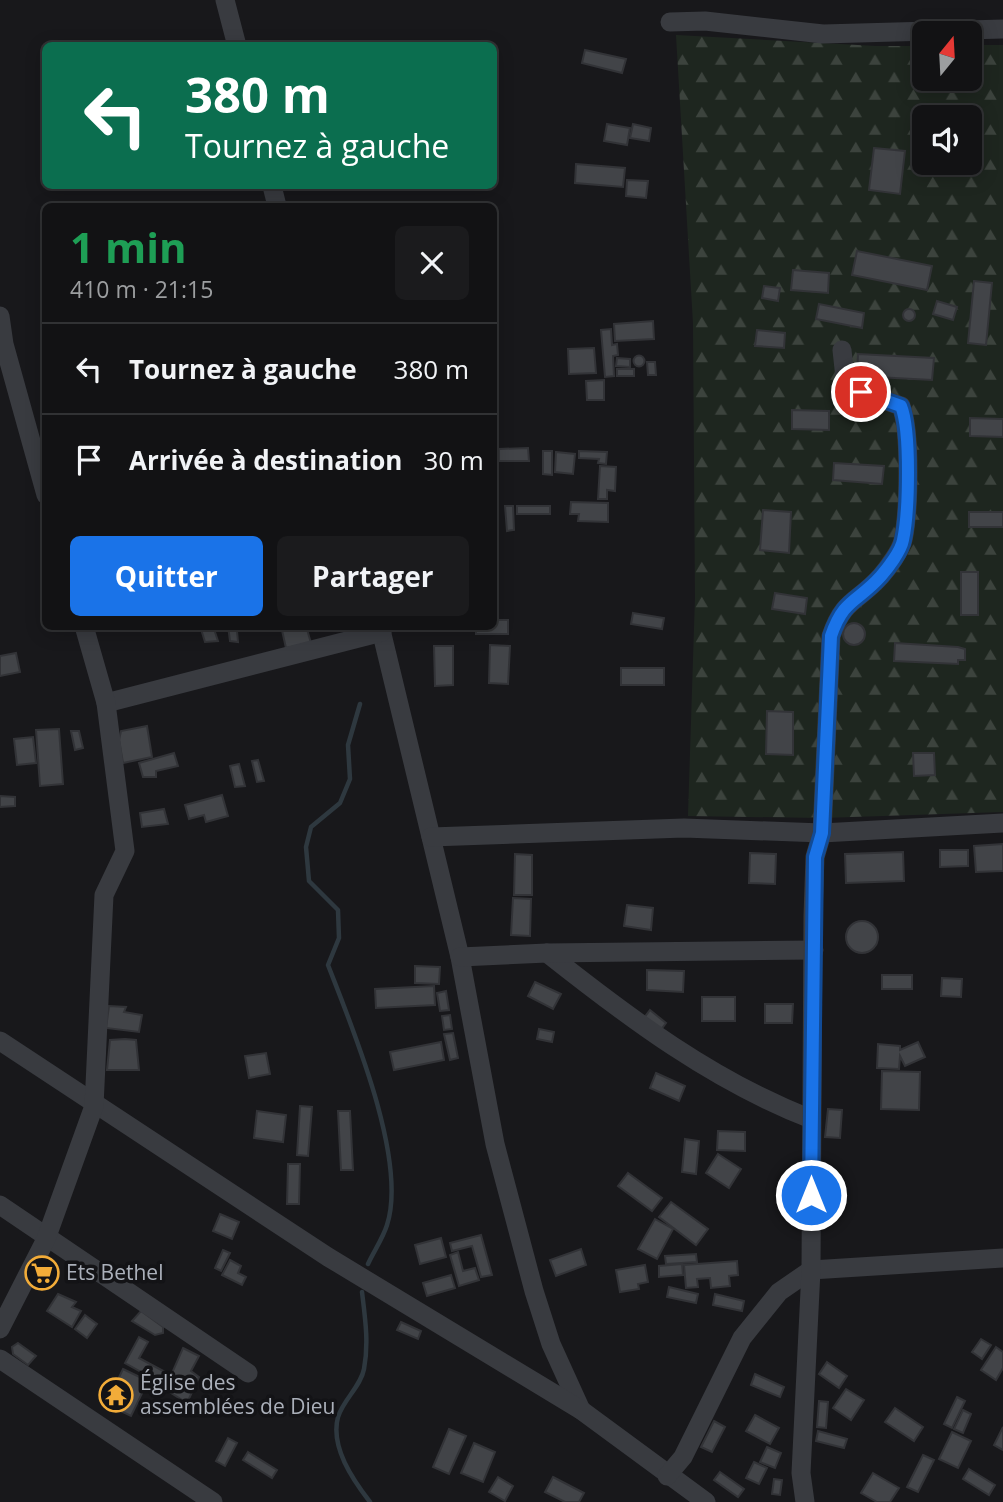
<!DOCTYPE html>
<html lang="fr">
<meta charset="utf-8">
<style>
body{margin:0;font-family:"Open Sans",sans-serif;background:#1b1b1d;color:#f1f3f6;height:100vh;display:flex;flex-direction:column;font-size:26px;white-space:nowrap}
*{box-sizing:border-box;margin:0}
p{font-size:23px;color:#9c9ea0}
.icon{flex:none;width:38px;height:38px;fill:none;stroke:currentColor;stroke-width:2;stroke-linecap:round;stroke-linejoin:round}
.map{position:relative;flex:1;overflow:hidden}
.panel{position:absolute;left:42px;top:203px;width:455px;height:427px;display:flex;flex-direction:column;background:#121214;border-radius:10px;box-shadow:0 4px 18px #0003,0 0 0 2px #313234}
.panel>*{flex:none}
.top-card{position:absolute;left:42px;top:42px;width:455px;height:147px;border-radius:10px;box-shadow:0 4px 18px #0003,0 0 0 2px #313234;background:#0b6e4f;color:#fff;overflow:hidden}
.needle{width:46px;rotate:18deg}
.fabs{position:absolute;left:912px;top:21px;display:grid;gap:14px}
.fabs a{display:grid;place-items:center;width:70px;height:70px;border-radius:10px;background:#121214;box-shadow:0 4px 18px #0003,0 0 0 2px #313234;font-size:35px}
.pin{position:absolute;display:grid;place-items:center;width:60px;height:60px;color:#fff;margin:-30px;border:4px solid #fff;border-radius:50%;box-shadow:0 2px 7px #0007}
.me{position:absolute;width:77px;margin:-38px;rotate:0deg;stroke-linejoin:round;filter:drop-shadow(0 0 5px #0008)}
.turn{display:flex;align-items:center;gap:24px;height:147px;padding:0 28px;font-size:32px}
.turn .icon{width:91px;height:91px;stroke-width:2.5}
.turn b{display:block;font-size:49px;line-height:60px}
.round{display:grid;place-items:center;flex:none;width:74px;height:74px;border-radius:10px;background:#1b1b1d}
.headline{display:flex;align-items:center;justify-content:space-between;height:119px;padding:0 28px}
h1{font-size:42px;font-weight:700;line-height:52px;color:#1e9e55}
.primary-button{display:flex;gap:14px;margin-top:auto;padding:14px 28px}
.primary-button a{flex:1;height:80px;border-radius:10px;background:#1a73e8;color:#fff;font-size:28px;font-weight:700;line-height:80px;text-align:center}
.primary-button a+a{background:#1b1b1d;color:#f1f3f6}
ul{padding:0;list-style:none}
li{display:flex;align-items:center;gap:21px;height:91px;padding:0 28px;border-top:2px solid #313234}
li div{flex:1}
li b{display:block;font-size:26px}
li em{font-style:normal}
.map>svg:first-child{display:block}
.forest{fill:url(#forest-firs);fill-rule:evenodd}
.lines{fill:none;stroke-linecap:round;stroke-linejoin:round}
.stream{stroke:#2e383f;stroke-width:4.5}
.building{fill:#424448;stroke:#323337;stroke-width:2}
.minor{stroke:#393b40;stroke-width:19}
.route-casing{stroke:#114b97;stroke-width:18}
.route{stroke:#1a73e8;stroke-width:12}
.labels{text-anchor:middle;stroke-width:7;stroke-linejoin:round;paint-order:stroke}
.poi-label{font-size:21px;fill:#abb0ba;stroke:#131316;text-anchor:start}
</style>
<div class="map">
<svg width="1003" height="1502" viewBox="0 0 1003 1502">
<defs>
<pattern id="forest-firs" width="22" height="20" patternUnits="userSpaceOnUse" patternTransform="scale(1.75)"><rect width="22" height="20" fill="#1e261f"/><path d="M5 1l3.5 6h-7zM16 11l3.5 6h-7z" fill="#3c433d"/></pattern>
</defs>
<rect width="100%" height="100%" fill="#18181b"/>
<!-- forest -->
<path class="forest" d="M676,35L876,46H924V79H970V45H1003V812L822,818L688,816L695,598L693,323ZM924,117H970V163H924Z"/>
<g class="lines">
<!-- stream -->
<g class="stream">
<path d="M360,704L348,745L350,779L340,803L311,827L306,847L309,881L338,910L339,938L328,965C352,1027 408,1160 387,1225C383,1238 374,1251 368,1264"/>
<path d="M362,1292C365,1317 369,1343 364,1369C361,1386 343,1400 338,1417C330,1447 353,1480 370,1502"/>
</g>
</g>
<!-- building -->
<g class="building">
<polygon points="585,50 626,59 622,73 582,63"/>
<polygon points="607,124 630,128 627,145 604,141"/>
<polygon points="633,124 651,128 649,141 630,138"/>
<polygon points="874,148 905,151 900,194 869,190"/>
<polygon points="576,164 625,168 623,187 575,183"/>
<polygon points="627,180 648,181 646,198 626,196"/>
<polygon points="857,251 932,266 927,290 852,275"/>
<polygon points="793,270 829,273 828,293 791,290"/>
<polygon points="974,281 992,283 986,345 968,343"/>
<polygon points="764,286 780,288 778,301 762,298"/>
<polygon points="937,301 957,307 953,320 933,314"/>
<polygon points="819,304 864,313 862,328 816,319"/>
<circle cx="909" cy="315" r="6"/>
<polygon points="653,321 654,339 615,341 614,324"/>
<polygon points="611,329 612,345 617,344 618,355 613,356 614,376 605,377 601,330"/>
<polygon points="757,330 785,333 784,348 755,346"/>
<polygon points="594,348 596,373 569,374 568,349"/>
<polygon points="858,354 934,358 932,380 857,376"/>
<circle cx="639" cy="361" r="5.5"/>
<polygon points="617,358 630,359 630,367 616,366"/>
<polygon points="647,362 655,362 656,375 648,375"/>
<rect x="617" y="369" width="17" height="7"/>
<polygon points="604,380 604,400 587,400 586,381"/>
<polygon points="792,410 829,411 829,430 792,429"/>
<polygon points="970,418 1003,419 1003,437 970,436"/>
<polygon points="528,448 529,461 499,461 499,449"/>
<polygon points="543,451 552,451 552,475 543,474"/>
<polygon points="579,451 607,452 606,464 598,463 599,459 579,458"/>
<polygon points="556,452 575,454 573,474 555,472"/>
<polygon points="834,463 884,466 882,484 833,480"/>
<polygon points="600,466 616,467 615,491 607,490 607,499 598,499"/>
<polygon points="571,502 608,503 608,522 578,521 579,514 570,514"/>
<polygon points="505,506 513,506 514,530 507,531"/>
<rect x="517" y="506" width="33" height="8"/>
<polygon points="763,510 791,512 789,553 760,550"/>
<rect x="969" y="512" width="34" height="15"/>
<rect x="961" y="572" width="17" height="43"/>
<polygon points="775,593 807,598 805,614 772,609"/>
<polygon points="633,613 664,618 662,629 631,624"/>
<polygon points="494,620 508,620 508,634 476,634 476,626 494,626"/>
<circle cx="854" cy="634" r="11"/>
<polygon points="200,626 213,626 218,641 205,642"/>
<polygon points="228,626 256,626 237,631 238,642 230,641"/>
<polygon points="281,626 306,626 311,643 286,648"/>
<polygon points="895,643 958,647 965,649 965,660 958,660 958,664 894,661"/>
<polygon points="490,645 510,646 508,684 489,683"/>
<polygon points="434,646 453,646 453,685 435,686"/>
<polygon points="16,653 20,672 0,676 0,656"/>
<rect x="621" y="668" width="43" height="17"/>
<polygon points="767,711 793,712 793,755 766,754"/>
<polygon points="147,726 152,757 123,763 119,740 121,731"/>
<polygon points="59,729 63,784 40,786 36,730"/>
<polygon points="71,731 79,731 83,748 75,750"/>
<polygon points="33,737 36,763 17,765 14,739"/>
<polygon points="174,753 178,766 156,771 156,777 143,777 139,763"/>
<polygon points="913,753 934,753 935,775 914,776"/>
<polygon points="258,760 264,781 257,782 252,761"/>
<polygon points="239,764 245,786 235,787 230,766"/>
<polygon points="222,795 228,816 206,822 204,815 189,819 185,805"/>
<polygon points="0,796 15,797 15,806 0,807"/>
<polygon points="164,809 168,824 142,827 140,813"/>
<polygon points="1003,844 1003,871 976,872 974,846"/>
<polygon points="940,850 968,850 968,866 940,867"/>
<polygon points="903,852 904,881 846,883 845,854"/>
<polygon points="750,853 776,854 775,884 749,883"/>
<polygon points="515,854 532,855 532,895 514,895"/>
<polygon points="513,898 531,899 530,936 511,935"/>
<polygon points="627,905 653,908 651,930 624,926"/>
<circle cx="862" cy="937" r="16"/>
<polygon points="415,966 440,967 439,984 415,983"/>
<polygon points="647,970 684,971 683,992 647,990"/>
<rect x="882" y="975" width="30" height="14"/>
<polygon points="942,978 962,979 961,997 941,996"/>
<polygon points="535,982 561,994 553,1009 528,996"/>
<polygon points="434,986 435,1005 376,1008 375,989"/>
<polygon points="446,991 449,1010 440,1011 437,993"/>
<rect x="702" y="997" width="33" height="24"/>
<polygon points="765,1004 793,1004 792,1023 765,1023"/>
<polygon points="109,1006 126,1007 124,1012 142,1015 139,1032 106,1028"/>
<polygon points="650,1010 666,1023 660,1031 644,1018"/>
<polygon points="450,1015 452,1029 444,1030 442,1016"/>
<polygon points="539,1029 554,1032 552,1042 537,1039"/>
<polygon points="453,1033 458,1058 450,1060 444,1034"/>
<polygon points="125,1039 136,1040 139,1070 107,1070 110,1040"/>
<polygon points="441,1042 444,1060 394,1070 390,1052"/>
<polygon points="918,1042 925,1057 905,1066 900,1056 899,1069 877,1068 878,1044 900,1046 900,1050"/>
<polygon points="266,1053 270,1074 249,1078 245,1056"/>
<polygon points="882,1071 920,1072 919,1110 881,1109"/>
<polygon points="656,1073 685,1086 679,1101 650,1088"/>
<polygon points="300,1106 312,1107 308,1156 297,1155"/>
<polygon points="828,1109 842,1110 840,1138 825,1137"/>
<polygon points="257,1111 286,1115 283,1142 254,1138"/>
<polygon points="338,1111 350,1111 353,1170 341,1170"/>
<polygon points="718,1131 745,1132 745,1151 717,1150"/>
<polygon points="685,1139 699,1141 696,1174 682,1172"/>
<polygon points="718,1154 741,1169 729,1188 706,1173"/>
<polygon points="288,1164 300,1164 299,1204 287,1204"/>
<polygon points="628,1173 662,1198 652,1211 618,1186"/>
<polygon points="671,1202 708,1229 696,1245 659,1217"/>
<polygon points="220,1214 239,1222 232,1239 213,1231"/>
<polygon points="655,1219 673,1229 657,1259 638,1249"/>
<polygon points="481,1235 492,1275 481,1277 472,1246 452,1251 450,1243"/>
<polygon points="441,1238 446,1257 420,1264 415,1245"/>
<polygon points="581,1249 586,1265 556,1276 550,1260"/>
<polygon points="223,1250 230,1253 221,1271 215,1268"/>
<polygon points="458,1252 463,1271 475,1268 479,1280 459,1286 450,1255"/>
<polygon points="696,1254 697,1262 666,1264 665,1256"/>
<polygon points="230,1260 241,1266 238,1273 246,1277 242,1285 222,1275"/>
<polygon points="737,1261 738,1275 729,1276 730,1286 711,1288 710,1278 697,1279 698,1287 686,1288 684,1265"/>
<polygon points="682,1264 683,1275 659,1277 659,1266"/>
<polygon points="645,1265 648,1282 638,1284 639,1289 620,1292 616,1270"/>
<polygon points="451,1275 455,1288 427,1296 423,1283"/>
<polygon points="669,1287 698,1294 696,1303 667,1297"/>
<polygon points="58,1294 76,1302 72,1307 81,1311 72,1327 47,1311"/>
<polygon points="715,1294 744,1301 742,1311 713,1305"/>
<polygon points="141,1311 163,1327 163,1333 155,1335 132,1321"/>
<polygon points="85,1315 97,1324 87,1338 75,1329"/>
<polygon points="401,1322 421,1331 418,1339 397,1330"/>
<polygon points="139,1337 148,1342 139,1358 167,1373 161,1383 125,1363"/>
<polygon points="981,1339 991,1345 982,1359 972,1352"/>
<polygon points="18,1343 36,1356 28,1365 13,1354 12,1347"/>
<polygon points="996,1347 1003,1352 1003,1368 996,1380 981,1370"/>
<polygon points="183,1348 199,1356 191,1371 199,1377 187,1403 165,1389"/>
<polygon points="827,1362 847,1376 839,1388 819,1374"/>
<polygon points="123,1369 148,1381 131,1416 106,1404"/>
<polygon points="755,1374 784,1387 780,1397 751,1385"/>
<polygon points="846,1389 864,1400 851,1420 833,1408"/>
<polygon points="957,1397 965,1401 952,1428 944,1424"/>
<polygon points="819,1401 828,1402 826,1428 817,1427"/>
<polygon points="895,1408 923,1427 914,1441 885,1422"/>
<polygon points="963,1410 971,1414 963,1433 954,1429"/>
<polygon points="755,1415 779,1428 770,1444 746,1431"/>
<polygon points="714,1421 725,1427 712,1452 701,1447"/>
<polygon points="1003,1427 1003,1450 994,1445"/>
<polygon points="449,1429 466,1436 449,1474 433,1467"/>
<polygon points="818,1431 847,1439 844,1448 816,1441"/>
<polygon points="952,1432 971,1441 958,1468 939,1459"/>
<polygon points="228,1438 237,1443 225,1466 216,1461"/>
<polygon points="474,1443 495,1452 483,1482 461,1473"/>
<polygon points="767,1447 781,1453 775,1468 760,1462"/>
<polygon points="248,1452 277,1470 272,1478 243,1460"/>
<polygon points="923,1455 934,1460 918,1492 907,1487"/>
<polygon points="754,1462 767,1468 759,1484 746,1478"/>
<polygon points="969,1469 995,1485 989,1495 963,1479"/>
<polygon points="720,1472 744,1489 738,1497 714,1480"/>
<polygon points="873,1473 899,1488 890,1502 877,1502 861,1493"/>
<polygon points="498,1477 513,1486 505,1501 489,1492"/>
<polygon points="553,1477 584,1493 579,1502 565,1502 545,1492"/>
<polygon points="774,1479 782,1480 780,1495 772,1494"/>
</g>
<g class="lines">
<!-- minor -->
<g class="minor">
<polyline points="225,0 237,46"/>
<polyline points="670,22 705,21 823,34 1003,29"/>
<polyline points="272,186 277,206"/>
<polyline points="0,316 4,344 46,495"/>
<polyline points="380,626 460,957 495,1144 534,1291 551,1344 581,1410"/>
<polyline points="106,703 382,632"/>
<path d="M431,837L684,828L822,833L831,636C844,598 857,603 881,576C888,568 901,550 903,540C909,512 911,431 901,406L861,392L845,378L842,350"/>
<path d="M547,953C629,1018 713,1081 811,1119"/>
<polyline points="460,957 547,953 814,950"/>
<polyline points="0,1041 328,1257 581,1410 706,1502"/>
<polyline points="0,1205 248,1373"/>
<polyline points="0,1329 46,1239 94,1106 104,895 125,851 106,703 84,626"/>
<polyline points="0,1359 213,1502"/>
<polyline points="667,1476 683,1457 742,1338 779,1292 811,1270 1003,1258"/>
<polyline points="805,1502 801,1473 811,1270 813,916 815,857 822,833 1003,823"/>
</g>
</g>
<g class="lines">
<defs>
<path id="route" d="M811,1195L815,857L822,833L831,636C844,598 857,603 881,576C888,568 901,551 903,540C909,512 911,431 901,406L861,392"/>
</defs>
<!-- route casing -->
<use href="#route" class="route-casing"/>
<!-- route -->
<use href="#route" class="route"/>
</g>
<!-- icons -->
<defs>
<symbol id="supermarket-ring" viewBox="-11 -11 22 22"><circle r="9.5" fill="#131316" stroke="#f2ac39" stroke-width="1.5"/><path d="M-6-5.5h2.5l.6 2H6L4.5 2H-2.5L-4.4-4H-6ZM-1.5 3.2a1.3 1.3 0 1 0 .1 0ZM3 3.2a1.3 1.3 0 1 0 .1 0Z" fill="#f2ac39"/></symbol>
<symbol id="temple-ring" viewBox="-11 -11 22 22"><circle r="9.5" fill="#131316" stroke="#f2ac39" stroke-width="1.5"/><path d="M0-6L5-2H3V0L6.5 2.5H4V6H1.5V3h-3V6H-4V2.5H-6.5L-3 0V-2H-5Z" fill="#f2ac39"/></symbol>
</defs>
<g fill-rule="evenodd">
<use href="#supermarket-ring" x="23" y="1254" width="38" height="38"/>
<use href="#temple-ring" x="97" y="1376" width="38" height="38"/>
</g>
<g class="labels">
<!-- poi labels -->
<g class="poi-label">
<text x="66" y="1280">Ets Bethel</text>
<text x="140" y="1390">Église des<tspan x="140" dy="24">assemblées de Dieu</tspan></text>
</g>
</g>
</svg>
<div class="fabs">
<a><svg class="needle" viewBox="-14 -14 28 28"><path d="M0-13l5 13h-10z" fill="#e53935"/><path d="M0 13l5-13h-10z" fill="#9c9ea0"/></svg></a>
<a><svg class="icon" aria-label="sound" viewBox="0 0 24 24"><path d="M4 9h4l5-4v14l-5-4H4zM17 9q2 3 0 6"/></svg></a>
</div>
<div class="pin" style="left:861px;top:392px;background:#d93025"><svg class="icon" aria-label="arrive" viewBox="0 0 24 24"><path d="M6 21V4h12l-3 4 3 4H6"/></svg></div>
<svg class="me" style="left:811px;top:1195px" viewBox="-20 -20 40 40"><circle r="17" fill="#1a73e8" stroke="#fff" stroke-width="3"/><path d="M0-11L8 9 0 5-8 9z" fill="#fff"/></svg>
<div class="top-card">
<div class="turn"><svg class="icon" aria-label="left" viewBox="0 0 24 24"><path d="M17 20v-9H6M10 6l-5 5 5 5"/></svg><div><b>380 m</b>Tournez à gauche</div></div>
</div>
<section class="panel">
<div class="headline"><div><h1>1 min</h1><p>410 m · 21:15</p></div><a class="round"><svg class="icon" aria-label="close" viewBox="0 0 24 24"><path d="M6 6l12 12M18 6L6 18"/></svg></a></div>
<ul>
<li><svg class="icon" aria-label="left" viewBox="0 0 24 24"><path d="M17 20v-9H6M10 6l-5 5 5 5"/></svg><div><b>Tournez à gauche</b></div><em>380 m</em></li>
<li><svg class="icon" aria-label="arrive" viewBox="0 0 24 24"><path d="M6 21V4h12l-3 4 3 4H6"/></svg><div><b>Arrivée à destination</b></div><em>30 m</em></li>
</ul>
<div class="primary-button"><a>Quitter</a><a>Partager</a></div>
</section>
</div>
